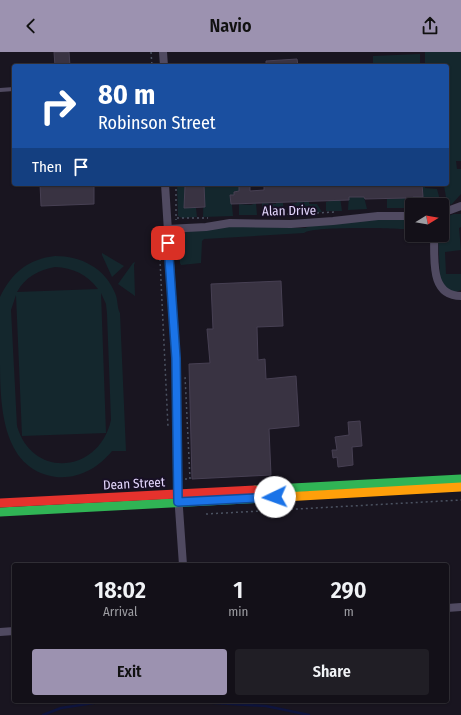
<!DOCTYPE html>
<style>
body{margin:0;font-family:"Fira Sans Condensed",sans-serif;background:#201e25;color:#f1f3f6;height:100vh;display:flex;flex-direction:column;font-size:15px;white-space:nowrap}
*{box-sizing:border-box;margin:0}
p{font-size:13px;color:#9d9da2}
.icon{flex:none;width:22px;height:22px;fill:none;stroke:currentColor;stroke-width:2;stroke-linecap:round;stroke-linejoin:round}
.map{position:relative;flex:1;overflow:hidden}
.sheet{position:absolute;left:12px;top:511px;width:437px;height:140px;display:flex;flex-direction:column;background:#131018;border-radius:4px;box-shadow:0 1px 3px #0004,0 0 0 1px #323037}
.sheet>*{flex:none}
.hud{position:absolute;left:12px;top:12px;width:437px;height:122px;border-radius:4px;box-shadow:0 1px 3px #0004,0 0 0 1px #323037;background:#1a4fa0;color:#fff;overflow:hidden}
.needle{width:26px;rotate:79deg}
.buttons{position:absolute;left:405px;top:146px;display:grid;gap:8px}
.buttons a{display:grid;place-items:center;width:44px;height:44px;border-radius:4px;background:#131018;box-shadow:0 1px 3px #0004,0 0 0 1px #323037;font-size:20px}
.pin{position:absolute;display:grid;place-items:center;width:34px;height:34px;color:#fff;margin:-17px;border-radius:8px;box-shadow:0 2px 6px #0006}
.me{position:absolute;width:44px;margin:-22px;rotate:267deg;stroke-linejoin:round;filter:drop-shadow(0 0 3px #0008)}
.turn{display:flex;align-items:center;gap:14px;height:84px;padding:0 20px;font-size:18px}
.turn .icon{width:52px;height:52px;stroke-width:2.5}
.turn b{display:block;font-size:28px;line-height:34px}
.then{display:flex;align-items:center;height:38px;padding:0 20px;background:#0003;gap:8px;font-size:15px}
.eta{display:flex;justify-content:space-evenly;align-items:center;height:68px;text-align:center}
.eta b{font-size:24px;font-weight:600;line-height:28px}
.button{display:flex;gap:8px;margin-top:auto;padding:8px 20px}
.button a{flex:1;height:46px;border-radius:4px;background:#9c92b0;color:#111;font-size:16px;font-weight:600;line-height:46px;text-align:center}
.button a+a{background:#201e25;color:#f1f3f6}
header{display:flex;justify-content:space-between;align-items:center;height:52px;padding:0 20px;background:#9c92b0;color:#111;font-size:18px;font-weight:600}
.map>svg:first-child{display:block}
.green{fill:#14272d;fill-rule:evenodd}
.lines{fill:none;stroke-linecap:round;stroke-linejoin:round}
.stream{stroke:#0e143e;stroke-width:2.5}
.building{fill:#393342;stroke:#474053}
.path{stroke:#4b5261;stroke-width:1.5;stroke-dasharray:2 3;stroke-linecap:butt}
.lane{stroke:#504a61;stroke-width:4}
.street{stroke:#504a61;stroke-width:8}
.fast{stroke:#30b455;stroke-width:9}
.slow{stroke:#ff9f0a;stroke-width:9}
.jam{stroke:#e5322d;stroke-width:9}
.route-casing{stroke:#114b97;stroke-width:10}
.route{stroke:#1a73e8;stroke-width:7}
.labels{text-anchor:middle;stroke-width:4;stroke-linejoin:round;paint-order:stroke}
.street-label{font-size:13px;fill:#e3d6fd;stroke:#181025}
</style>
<header><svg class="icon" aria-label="back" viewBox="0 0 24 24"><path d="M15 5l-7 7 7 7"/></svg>Navio<svg class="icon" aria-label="share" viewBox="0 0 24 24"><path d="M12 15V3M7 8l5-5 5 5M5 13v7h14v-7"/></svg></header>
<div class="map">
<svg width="461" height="663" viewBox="0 0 461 663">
<rect width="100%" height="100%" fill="#191520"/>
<!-- green -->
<g class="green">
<polygon points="425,0 461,0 461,109 456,109 457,117 461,117 461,142 451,153 446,145 444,134 447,131 447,14 425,14"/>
<polygon points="420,2 420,14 373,14 373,4"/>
<polygon points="177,132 248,132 239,139 234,140 234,143 231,143 233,164 203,165 204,133 185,134 184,156 196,156 197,165 182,166 178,164"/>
<polygon points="275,132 277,150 283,151 284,161 262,162 262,151 276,152"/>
<polygon points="328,132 340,145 342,159 326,159 326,150 329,149"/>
<polygon points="423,132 425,132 425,136 437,137 440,148 445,156 443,157 442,153 413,153 413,147 423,145"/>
<polygon points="349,143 364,145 367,157 348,158"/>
<polygon points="399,144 405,144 405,156 387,156 387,147 399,146"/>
<polygon points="304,147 309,150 309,152 317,152 322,160 290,161 290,152 297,151 297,149 303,148 304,158"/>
<polygon points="256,151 257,163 239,163 239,152 251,153"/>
<polygon points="454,162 461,162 461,175 459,176 461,198 445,200 446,222 461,222 461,238 456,240 446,237 440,225 438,183 442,183 442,166"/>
<path d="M379,167L412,168V178C395,176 314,174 304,181L204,187L202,189L201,211L181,213L180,211L179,186L184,179L238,174L305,176L312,173Z"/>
<polygon points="102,201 124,214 112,225 102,203"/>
<path d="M55,204C81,204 105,216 115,241C118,247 117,257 120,261L126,399H112C98,416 79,427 56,425C0,417 0,350 0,303C0,284 0,264 0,245C12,220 29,207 55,204ZM55,215C73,216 87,222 98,237L17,240C25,225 39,218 55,215ZM101,241L106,252L107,262L111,368C99,422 32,427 17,374L11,258L16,243L22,384L106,381Z"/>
<polygon points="135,210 134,213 135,244 118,232 133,211"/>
</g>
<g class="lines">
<!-- stream -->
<g class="stream">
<polyline points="184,649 266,654 309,663"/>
<polyline points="43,663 61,656 106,649"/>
</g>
</g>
<!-- building -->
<g class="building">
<polygon points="54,0 69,0 70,14 55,14"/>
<polygon points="297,7 298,14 266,14 266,9"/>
<polygon points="40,132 94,132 94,152 41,154"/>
<polygon points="239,132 250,132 250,139 264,138 264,132 422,132 423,145 413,145 413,152 409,153 406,153 406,146 365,147 364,145 349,145 349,148 231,152 230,143 234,143 234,140 239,139"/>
<polygon points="204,133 205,155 184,156 185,134"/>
<polygon points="281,229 283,274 257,275 258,308 265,307 266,327 296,324 299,374 269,377 271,423 192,427 189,312 210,311 207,277 213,277 211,232"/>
<polygon points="360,369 362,394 352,395 353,413 338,415 337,405 333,406 332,398 337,398 335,385 349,383 348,370"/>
</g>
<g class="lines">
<!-- path -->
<g class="path">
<polyline points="151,0 152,14"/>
<polyline points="176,132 176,168"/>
<polyline points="272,163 336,160"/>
<polyline points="177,166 208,166"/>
<polyline points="159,187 168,375"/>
<polyline points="185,427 190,427 185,324"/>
<polyline points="206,462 461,448"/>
</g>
<!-- lane -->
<polyline class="lane" points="0,38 14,37"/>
<!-- street -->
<g class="street">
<polyline points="163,0 164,14"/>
<polyline points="165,132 176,306 177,428 183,513"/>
<polyline points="442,161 461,154"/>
<polyline points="167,177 206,175 230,171 291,172 333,169 378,164 412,164"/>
<path d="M434,183C435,206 429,244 461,244"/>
<polyline points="447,556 461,555"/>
<polyline points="0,580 14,579"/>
</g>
<!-- fast -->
<g class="fast">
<polyline points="255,438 461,427"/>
<polyline points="0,460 266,446"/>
</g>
<!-- slow -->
<polyline class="slow" points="266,446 461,435"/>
<!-- jam -->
<polyline class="jam" points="0,451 255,438"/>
</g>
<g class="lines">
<defs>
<polyline id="route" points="168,191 176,306 178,450 275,445"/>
</defs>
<!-- route casing -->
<use href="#route" class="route-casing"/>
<!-- route -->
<use href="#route" class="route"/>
</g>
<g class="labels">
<!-- street labels -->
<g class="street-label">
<text transform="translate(289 158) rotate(-1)" y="5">Alan Drive</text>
<text transform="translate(134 431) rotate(-3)" y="5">Dean Street</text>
</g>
</g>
</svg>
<div class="buttons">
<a><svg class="needle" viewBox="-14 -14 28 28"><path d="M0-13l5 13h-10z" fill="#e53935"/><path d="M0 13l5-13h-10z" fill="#9d9da2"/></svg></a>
</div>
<div class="pin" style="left:168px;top:191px;background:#d93025"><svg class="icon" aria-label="arrive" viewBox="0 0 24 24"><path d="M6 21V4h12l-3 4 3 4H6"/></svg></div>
<svg class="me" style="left:275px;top:445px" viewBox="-20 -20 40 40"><circle r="19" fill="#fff"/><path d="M0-13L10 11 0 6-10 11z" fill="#1a73e8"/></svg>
<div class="hud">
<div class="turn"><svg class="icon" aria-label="right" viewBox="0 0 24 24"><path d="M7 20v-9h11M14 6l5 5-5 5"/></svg><div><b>80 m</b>Robinson Street</div></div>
<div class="then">Then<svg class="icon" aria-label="arrive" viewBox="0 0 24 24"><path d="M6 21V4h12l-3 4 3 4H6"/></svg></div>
</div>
<section class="sheet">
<div class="eta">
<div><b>18:02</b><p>Arrival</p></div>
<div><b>1</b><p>min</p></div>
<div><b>290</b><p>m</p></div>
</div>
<div class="button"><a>Exit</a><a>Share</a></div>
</section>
</div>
